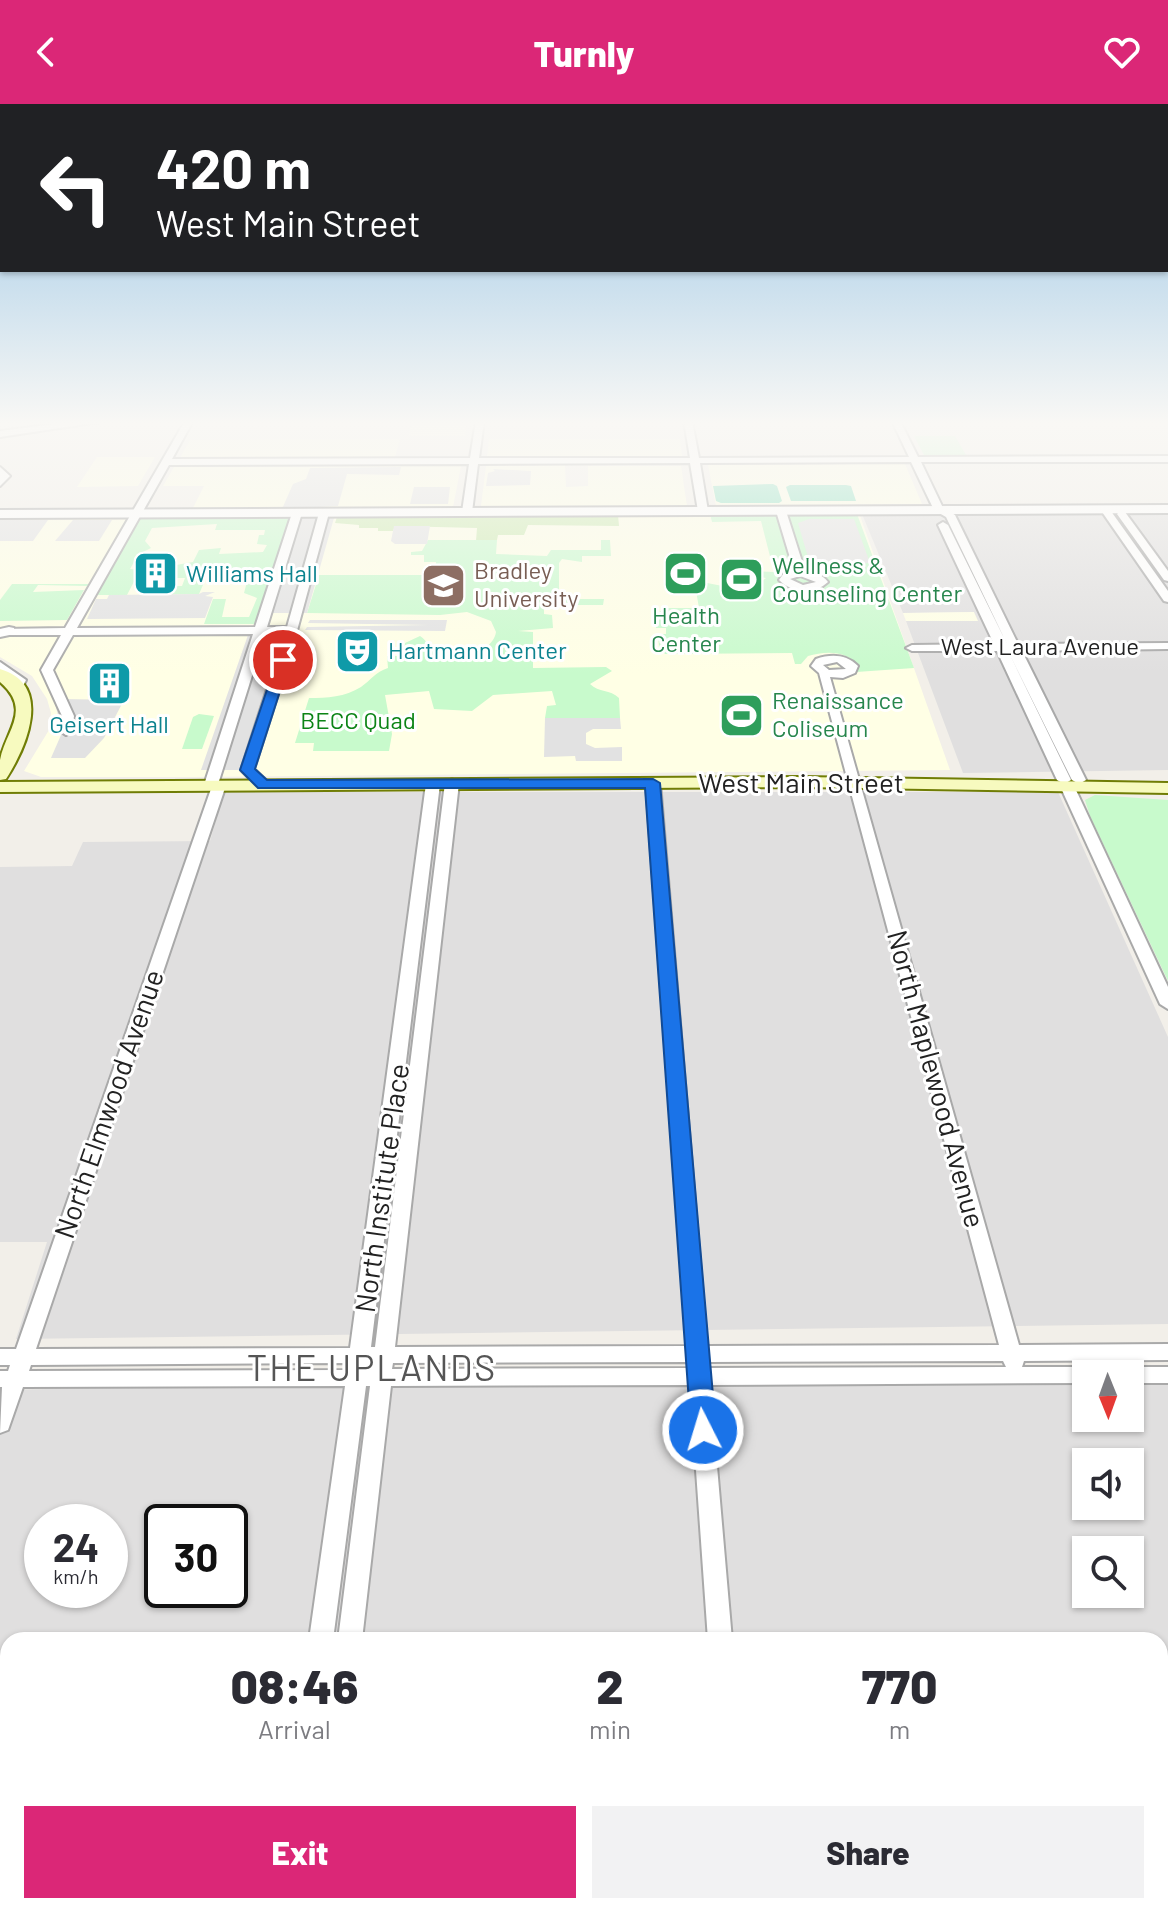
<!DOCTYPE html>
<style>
body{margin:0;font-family:Barlow,sans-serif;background:#f2f2f3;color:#2b2b33;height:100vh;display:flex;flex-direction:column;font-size:30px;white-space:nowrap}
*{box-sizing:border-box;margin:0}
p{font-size:26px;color:#7c7c81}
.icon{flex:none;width:44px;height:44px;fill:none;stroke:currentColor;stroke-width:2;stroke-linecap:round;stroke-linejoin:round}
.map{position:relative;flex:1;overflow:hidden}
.drawer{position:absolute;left:0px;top:1528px;width:1168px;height:282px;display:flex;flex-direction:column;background:#fff;border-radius:24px 24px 0 0;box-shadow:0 2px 6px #0004}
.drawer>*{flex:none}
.hud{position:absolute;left:0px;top:0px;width:1168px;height:168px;box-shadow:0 2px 6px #0004;background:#202124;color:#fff;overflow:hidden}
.needle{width:52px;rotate:179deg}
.controls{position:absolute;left:1072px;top:1256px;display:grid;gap:16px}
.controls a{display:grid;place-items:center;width:72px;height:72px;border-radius:0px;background:#fff;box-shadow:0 2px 6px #0004;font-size:40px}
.speed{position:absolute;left:24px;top:1400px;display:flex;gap:16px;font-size:40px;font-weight:700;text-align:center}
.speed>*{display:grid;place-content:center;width:104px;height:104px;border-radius:50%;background:#fff;box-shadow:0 2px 6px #0004;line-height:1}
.speed small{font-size:20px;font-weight:400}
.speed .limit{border:4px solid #111;border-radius:12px;background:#fff;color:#111}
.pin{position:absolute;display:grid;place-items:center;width:68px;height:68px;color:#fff;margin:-34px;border:4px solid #fff;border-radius:50%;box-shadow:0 2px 8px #0007}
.me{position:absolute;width:88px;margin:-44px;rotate:355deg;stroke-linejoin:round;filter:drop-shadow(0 0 6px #0008)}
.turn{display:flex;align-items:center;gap:28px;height:168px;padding:0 24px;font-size:36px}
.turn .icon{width:104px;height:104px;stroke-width:2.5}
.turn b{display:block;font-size:56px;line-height:68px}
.eta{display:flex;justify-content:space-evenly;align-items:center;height:136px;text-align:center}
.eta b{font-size:48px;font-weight:800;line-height:56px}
.primary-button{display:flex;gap:16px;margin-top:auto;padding:16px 24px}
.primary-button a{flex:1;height:92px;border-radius:0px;background:#db2777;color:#fff;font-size:32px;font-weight:800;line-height:92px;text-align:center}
.primary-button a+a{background:#f2f2f3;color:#2b2b33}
header{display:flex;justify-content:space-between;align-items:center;height:104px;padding:0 24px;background:#db2777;color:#fff;font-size:36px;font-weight:800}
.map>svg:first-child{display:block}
.residential{fill:#e0dfdf;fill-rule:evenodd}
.education{fill:#ffffe5}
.grass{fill:#cdebb0}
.park{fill:#c8facc}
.pitch{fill:#88e0be}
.parking{fill:#e2e2e2}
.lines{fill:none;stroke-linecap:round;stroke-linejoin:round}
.minor-casing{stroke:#a9a9a9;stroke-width:4}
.tertiary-casing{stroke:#a9a9a9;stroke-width:4}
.secondary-casing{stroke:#707d05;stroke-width:4}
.minor{fill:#fff;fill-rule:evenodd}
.tertiary{fill:#fff;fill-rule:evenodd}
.secondary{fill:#f7fabf;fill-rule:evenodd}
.route{fill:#1a73e8;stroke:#114b97;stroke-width:2}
.labels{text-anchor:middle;stroke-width:6;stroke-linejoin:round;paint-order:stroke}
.far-leisure-label{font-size:24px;fill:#27864d;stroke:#fff;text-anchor:start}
.far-education-label{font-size:24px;fill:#785e54;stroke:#fff;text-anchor:start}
.far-culture-label{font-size:24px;fill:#0d838f;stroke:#fff;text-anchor:start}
.far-street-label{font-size:24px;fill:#222;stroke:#fff}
.far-park-label{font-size:24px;fill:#0c8416;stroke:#fff}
.street-label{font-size:28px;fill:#222;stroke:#fff}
.near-neighbourhood-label{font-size:36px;letter-spacing:2px;fill:#555;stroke:#fff}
</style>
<header><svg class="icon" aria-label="back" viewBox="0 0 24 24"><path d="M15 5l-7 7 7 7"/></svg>Turnly<svg class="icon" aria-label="heart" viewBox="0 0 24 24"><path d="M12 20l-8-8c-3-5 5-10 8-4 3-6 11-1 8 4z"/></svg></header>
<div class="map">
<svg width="1168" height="1809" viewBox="0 0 1168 1809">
<rect width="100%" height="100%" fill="#f2efe9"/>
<!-- residential -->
<g class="residential">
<polygon points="862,410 1168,410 1168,666 963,669 906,517 977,517 973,508 903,509"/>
<polygon points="224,688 1058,688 1168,933 1168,1220 16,1235 47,1138 0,1138 0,763 72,762 83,738 210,737"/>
<path d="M1168,1261V1597L1160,1601V1536H8V1802H972L974,1809H0V1286ZM1086,1270H1130V1314H1086ZM1086,1358H1130V1402H1086ZM42,1418H110V1486H42ZM162,1418H230V1486H162ZM1086,1446H1130V1490H1086Z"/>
</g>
<!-- education -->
<g class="education">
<polygon points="412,317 467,317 465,332 409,332"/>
<polygon points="400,335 395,353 180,354 190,336"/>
<polygon points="489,335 680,335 682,352 487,352"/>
<polygon points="97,353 155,353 138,382 77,383"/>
<polygon points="905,360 922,400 716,402 708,361"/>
<polygon points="565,361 566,383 588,382 588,362 681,362 687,402 481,402 486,362"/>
<polygon points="461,362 453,403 193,404 204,382 163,382 174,363"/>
<polygon points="858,406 950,666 189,673 41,673 24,667 49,626 51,609 47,595 32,572 0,553 0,410"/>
<polygon points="974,508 978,517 906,517 903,509"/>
</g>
<!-- grass -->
<polygon class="grass" points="618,411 619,422 528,421 524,431 498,431 497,436 476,437 477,424 395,422 393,427 378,427 378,424 359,424 359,421 335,419 337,413"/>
<!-- park -->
<g class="park">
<polygon points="914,332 955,332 966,351 924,351"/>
<path d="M710,410H857L914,564L856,568L858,562C847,546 825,547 808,552L801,560H795L792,549L665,550L659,542L658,530H666V524H656L654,512L665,504H699L695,481L702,478L748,487L766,474L734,468L735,466L774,468L761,417L712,418Z"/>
<polygon points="143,413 291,414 257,520 204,520 213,495 226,495 222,513 249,513 257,494 244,489 248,474 206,474 199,490 147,491 151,482 182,482 185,474 170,474 176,461 193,458 199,446 221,444 219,450 263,448 267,441 257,440 259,431 264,431 265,426 215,426 217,420 152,424 145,437 151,444 139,450 145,457 134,458 130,465 140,466 127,491 95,491 138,415"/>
<path d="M428,436H497L496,450L547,452L551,446H601V436H610L611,452H582V458L562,455L559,459V490L578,495H604L603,501H544V510L552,511L553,524L518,527L533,528V564L606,563L612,567L590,580C599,589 610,585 619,594L620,614H545L547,602L556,601L552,587L493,591L472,607L434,605L429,587L385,591L392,630L389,647H313L314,639H295L309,594C327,594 345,593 361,583C371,576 375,568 388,564L387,552H402L405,539L420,532C426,536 429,542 434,546C452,559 493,550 496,528L491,517L467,508L440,511L307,509L319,471H435L436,458H424V451H411V448L422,447Z"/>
<polygon points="12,480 89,480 87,482 38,481 33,488 84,486 67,516 0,517 0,496"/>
<polygon points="199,610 214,612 202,645 182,645 193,613"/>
<polygon points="1095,691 1168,696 1168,877 1090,712 1085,696"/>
<polygon points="1168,1597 1168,1809 974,1809 972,1802 1160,1802 1160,1601"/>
</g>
<!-- pitch -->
<g class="pitch">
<polygon points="773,380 777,382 782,397 779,399 721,399 716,397 713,382"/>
<polygon points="790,381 846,381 851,382 856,397 791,397 786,383"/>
</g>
<!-- parking -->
<g class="parking">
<polygon points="401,363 399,371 347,370 338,402 282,405 293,380 306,375 310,364"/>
<polygon points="493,365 531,367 530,381 486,382 488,369 495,367"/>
<polygon points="414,383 450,383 448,400 410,400"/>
<polygon points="296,414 334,414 307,509 265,509"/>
<polygon points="809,415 854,415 870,459 858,459 858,463 822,464 820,460 810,460 798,419"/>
<polygon points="0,416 48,416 33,437 0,437"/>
<polygon points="73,416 112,416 99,437 55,437"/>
<polygon points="394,422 430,422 427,440 395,440 391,437"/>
<polygon points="203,488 215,488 205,492 213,493 205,514 87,515 96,495 107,495 109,491 199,490"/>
<polygon points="310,516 447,516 445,527 305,526 307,523 429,521 308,519"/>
<polygon points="248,531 291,531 247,666 201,666"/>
<polygon points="54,596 60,595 124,596 104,634 85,654 51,654 61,631 55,628 58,611"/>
<polygon points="545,614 620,614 621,625 593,625 586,629 586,640 595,644 622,643 622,657 576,657 575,652 544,653"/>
</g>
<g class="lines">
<defs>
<g id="minor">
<path d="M185,317H193L172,355L470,354L476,317H484L479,354H690L684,317H692L699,354L909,353L892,317H900L918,353L1168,352V358H921L943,404L955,411L1018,540L1168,539V545L1022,547L1086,676L1079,680L1072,676L1008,547L1071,676L1064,680L1057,676L997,547H912L906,544L912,541L994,540L938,421L943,418L948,421L1007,540L946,413L934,406L911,358L700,359L708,407L703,410L698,407L690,359L478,360L472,408L467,411L462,408L469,360L169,361L77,524L255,523L292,409L297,406L302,409L267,523H287L319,409L324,406L329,409L289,556L254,665L270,680L268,683H258L241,666L285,529L265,530L219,677L226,681L36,1245L350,1244L426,680L433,676L440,680L371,1243H375L445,679L452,675L459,679L395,1243L687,1242L646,679L653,675L660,679L707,1242L999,1241L819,569L811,562L816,555C831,550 846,550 858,562L855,569L843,574L830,573L1019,1241L1168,1240V1256L1024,1257L1022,1263H1086L1093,1265L1096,1270H1086V1279L710,1281L732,1536H708L690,1281L391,1282L362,1536H338L370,1282H366L333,1536H309L345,1282L23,1283L8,1326L0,1329L2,1283H0V1267H8L10,1261H0V1245H16L211,685L204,681L253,530L73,531L53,566L74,612L72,627L66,631L60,627L62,612L41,566L61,531H0V525L65,524ZM837,558L846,565L829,566L823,561ZM1003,1257L1006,1263L709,1264L708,1258ZM688,1258V1264L392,1265L393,1259ZM348,1259L347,1266L29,1267L31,1261ZM369,1259H373L372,1265H368Z"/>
<polygon points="0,363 10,372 0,382"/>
<polygon points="1105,402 1108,403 1168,487 1168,498 1164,497 1100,405"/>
<path d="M781,404L786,407L805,467C815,469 822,470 828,478C814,491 792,489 779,476L784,469L794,467L776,407ZM800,472L816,478L803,481L790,475Z"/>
<polygon points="1119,408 1125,408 1168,467 1168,477 1164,476 1117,410"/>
<polygon points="1068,680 1075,684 1168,883 1168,905 1160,900 1061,684"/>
<polygon points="1130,1263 1168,1263 1168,1279 1130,1279 1130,1270 1120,1270 1123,1265"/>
<polygon points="1168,1557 1168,1579 1160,1582 1160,1560"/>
<polygon points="269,1802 297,1802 296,1809 268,1809"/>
<polygon points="305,1802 333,1802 332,1809 304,1809"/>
<polygon points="510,1802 575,1802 572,1809 507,1809"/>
</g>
<g id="tertiary">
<polygon points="79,317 106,317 0,333 0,327"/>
<polygon points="1168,401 1168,409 0,414 0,406"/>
<polygon points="9,523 14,524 14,530 0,533 0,525"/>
<polygon points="0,558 26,576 20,588 10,588 8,585 11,577 0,569"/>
</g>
<g id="secondary">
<path d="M0,565C54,581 26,644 6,675L0,676C0,670 0,663 0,656C5,627 33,606 0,578Z"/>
<polygon points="802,673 1168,679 1168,689 802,683 0,688 0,678"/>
</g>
</defs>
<!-- minor casing -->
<use href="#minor" class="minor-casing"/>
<!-- tertiary casing -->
<use href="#tertiary" class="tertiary-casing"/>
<!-- secondary casing -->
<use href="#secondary" class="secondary-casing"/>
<!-- minor -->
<use href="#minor" class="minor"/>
<!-- tertiary -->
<use href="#tertiary" class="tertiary"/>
<!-- secondary -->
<use href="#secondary" class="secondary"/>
</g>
<!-- sky -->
<linearGradient id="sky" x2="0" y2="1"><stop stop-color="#8fc0e4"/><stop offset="0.56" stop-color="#f9f8f5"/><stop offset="1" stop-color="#f9f8f5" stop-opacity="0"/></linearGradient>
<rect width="1168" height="570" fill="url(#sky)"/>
<!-- route -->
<polygon class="route" points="283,552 290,556 255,665 267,676 653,675 660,679 716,1326 712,1333 703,1336 695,1333 691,1326 645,684 258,684 240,666 277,556"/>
<!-- icons -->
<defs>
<symbol id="building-square" viewBox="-11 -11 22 22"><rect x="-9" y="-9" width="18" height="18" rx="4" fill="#0f9aa8" stroke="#fff"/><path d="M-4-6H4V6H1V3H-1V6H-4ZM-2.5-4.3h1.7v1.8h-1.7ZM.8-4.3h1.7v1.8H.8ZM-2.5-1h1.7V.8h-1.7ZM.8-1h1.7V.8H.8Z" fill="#fff"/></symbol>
<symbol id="stadium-square" viewBox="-11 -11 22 22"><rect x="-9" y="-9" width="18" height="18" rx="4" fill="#2e9e5b" stroke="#fff"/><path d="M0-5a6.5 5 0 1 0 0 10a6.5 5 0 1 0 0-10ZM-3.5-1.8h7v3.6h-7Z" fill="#fff"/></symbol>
<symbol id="university-square" viewBox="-11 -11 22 22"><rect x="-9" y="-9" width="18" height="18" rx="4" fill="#8d6e63" stroke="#fff"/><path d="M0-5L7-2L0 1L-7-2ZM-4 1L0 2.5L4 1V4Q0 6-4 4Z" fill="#fff"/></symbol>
<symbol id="theatre-square" viewBox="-11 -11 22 22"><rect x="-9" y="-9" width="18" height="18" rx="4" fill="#0f9aa8" stroke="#fff"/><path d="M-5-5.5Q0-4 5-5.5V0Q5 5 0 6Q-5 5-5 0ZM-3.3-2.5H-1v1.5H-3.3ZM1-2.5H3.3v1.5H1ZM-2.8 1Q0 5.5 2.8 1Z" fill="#fff"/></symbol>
</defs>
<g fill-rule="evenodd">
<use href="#building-square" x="130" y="444" width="51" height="51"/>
<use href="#stadium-square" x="660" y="444" width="51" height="51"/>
<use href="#stadium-square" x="716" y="450" width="51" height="51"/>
<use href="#university-square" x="418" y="456" width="51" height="51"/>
<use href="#theatre-square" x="332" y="522" width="51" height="51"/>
<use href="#building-square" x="84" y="554" width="51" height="51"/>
<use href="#stadium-square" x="716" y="586" width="51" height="51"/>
</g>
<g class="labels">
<!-- far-leisure labels -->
<g class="far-leisure-label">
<text x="772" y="470">Wellness &amp;<tspan x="772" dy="28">Counseling Center</tspan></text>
<text x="686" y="520" text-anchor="middle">Health<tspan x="686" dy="28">Center</tspan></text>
<text x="772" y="605">Renaissance<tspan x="772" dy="28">Coliseum</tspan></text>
</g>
<!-- far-education labels -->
<g class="far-education-label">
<text x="474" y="475">Bradley<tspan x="474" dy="28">University</tspan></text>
</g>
<!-- far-culture labels -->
<g class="far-culture-label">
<text x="186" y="478">Williams Hall</text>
<text x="388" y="555">Hartmann Center</text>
<text x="109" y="629" text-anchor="middle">Geisert Hall</text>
</g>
<!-- far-street labels -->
<g class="far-street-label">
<text x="1040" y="551">West Laura Avenue</text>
</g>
<!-- far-park labels -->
<g class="far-park-label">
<text x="358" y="625">BECC Quad</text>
</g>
<!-- street labels -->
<g class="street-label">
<text x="801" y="689">West Main Street</text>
<text transform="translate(936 975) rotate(75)" y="10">North Maplewood Avenue</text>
<text transform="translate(109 1000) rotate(-71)" y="10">North Elmwood Avenue</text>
<text transform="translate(382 1084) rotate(-82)" y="10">North Institute Place</text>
</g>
<!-- near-neighbourhood labels -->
<g class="near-neighbourhood-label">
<text x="372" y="1277">THE UPLANDS</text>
</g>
</g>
</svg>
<div class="controls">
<a><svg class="needle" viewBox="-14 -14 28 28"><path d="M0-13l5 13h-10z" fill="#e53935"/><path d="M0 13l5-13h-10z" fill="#7c7c81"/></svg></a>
<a><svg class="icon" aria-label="sound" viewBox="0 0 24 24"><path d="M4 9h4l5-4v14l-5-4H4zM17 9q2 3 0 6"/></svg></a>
<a><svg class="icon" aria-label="search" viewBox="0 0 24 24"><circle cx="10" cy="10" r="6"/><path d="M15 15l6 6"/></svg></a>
</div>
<div class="speed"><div>24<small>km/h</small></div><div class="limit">30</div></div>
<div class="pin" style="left:283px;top:556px;background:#d93025"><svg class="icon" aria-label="arrive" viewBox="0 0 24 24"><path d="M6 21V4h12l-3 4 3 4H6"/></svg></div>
<svg class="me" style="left:703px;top:1326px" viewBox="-20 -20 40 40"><circle r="17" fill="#1a73e8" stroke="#fff" stroke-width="3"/><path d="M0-11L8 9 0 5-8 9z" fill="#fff"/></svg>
<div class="hud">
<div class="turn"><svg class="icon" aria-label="left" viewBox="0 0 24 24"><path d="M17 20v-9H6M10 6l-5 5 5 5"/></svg><div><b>420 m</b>West Main Street</div></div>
</div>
<section class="drawer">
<div class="eta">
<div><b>08:46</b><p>Arrival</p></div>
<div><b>2</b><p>min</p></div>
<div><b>770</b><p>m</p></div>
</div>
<div class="primary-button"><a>Exit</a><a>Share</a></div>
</section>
</div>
